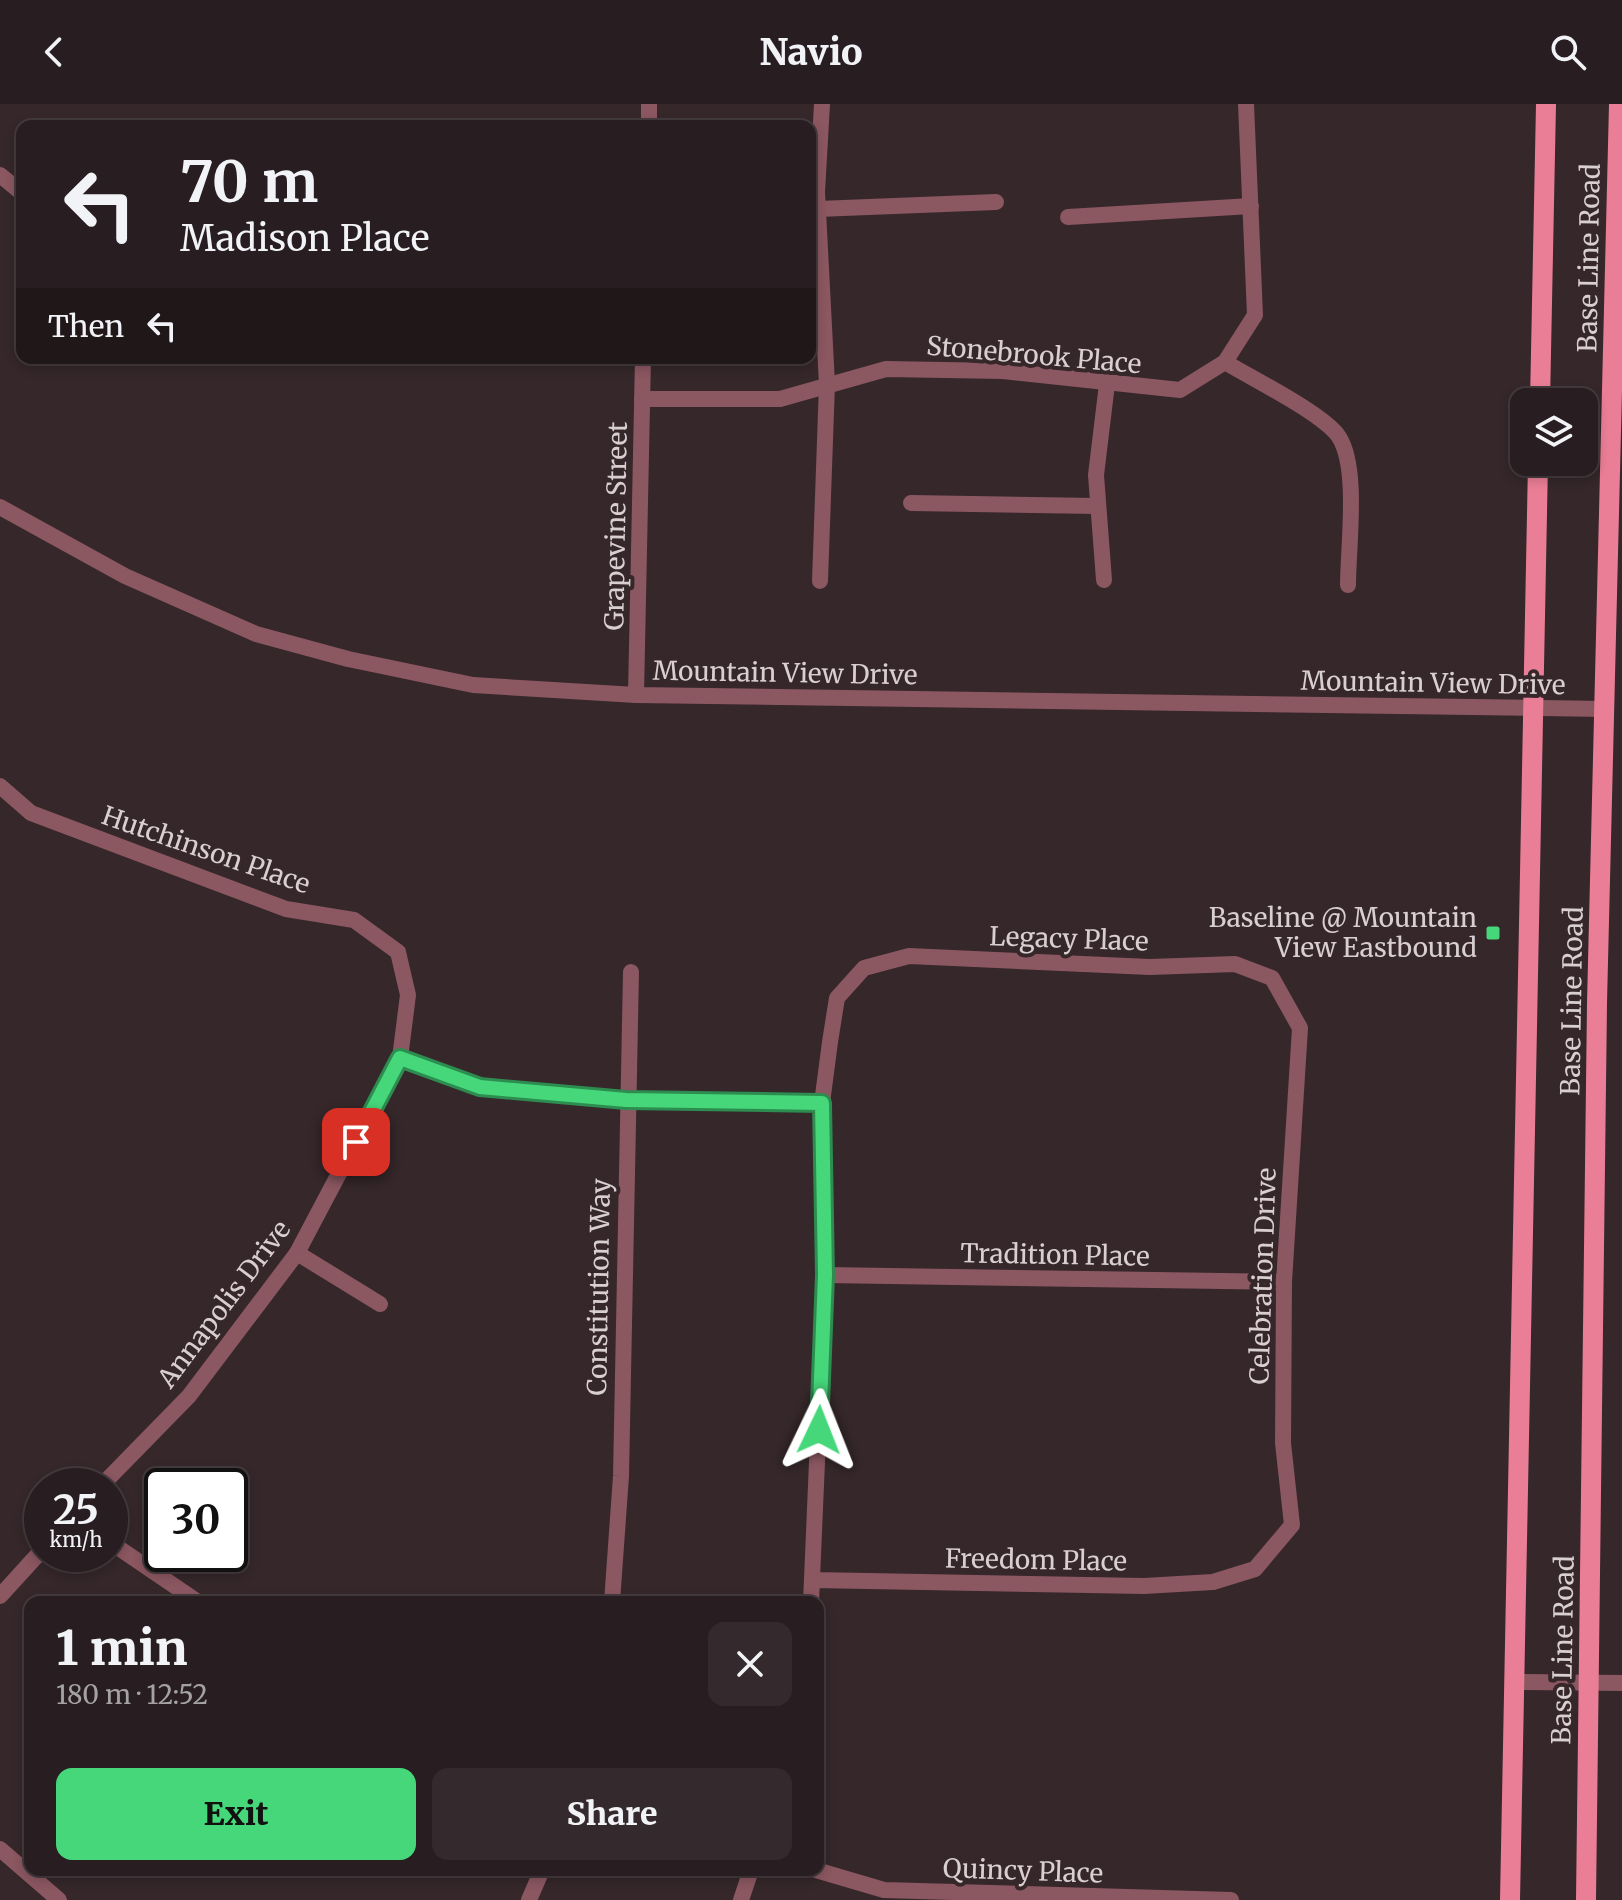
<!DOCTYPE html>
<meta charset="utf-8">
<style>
body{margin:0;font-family:Merriweather,serif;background:#342a2d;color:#f1f3f6;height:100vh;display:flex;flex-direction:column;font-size:30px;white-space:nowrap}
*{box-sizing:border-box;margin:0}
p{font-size:26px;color:#a5a2a5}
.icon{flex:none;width:44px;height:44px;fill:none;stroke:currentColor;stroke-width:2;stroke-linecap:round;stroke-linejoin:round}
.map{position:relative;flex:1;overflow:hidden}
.panel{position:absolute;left:24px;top:1492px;width:800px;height:280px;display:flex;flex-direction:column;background:#281d20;border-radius:16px;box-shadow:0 4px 12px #0003,0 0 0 2px #443b3e}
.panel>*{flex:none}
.top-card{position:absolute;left:16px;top:16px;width:800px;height:244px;border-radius:16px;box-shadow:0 4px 12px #0003,0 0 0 2px #443b3e;background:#281d20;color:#f1f3f6;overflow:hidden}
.controls{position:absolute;left:1510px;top:284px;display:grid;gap:16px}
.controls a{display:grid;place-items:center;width:88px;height:88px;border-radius:16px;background:#281d20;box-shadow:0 4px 12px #0003,0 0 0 2px #443b3e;font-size:40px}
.speed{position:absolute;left:24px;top:1364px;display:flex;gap:16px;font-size:40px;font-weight:700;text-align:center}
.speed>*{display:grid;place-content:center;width:104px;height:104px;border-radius:50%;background:#281d20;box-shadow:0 4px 12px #0003,0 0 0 2px #443b3e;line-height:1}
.speed small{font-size:20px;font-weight:400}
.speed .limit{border:4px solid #111;border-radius:12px;background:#fff;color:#111}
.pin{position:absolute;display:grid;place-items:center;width:68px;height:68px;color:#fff;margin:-34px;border-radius:16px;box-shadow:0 4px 12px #0006}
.me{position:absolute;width:88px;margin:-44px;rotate:2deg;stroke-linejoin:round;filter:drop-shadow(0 0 6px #0008)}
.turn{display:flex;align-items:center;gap:28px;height:168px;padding:0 32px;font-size:36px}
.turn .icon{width:104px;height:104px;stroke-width:2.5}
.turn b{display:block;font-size:56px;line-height:68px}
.then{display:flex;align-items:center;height:76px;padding:0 32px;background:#0003;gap:16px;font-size:30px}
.round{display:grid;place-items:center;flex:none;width:84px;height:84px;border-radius:16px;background:#342a2d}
.overview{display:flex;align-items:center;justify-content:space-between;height:136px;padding:0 32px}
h1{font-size:48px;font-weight:800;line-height:60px}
.button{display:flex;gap:16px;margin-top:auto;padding:16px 32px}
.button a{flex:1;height:92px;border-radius:16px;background:#45d77a;color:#111;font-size:32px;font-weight:800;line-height:92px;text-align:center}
.button a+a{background:#342a2d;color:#f1f3f6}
header{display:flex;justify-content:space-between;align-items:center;height:104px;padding:0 32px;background:#281d20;font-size:36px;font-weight:800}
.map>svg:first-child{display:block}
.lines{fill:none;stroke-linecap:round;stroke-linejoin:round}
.service{stroke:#8b5761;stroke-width:16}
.minor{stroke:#8b5761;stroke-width:16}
.tertiary{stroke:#8b5761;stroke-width:16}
.primary{stroke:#ea7e96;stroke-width:20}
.route-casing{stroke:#2d8c4f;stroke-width:20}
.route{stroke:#45d77a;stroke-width:14}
.poi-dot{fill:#45d77a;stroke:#35272a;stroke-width:3}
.labels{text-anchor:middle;stroke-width:8;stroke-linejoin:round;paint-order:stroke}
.street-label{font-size:26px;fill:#d9cfd1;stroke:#35272a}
.poi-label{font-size:26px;fill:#d9cfd1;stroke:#35272a;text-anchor:end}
</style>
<header><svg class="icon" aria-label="back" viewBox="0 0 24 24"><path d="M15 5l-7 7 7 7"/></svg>Navio<svg class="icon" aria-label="search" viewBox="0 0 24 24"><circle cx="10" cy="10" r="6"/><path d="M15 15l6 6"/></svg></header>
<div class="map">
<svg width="1622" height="1796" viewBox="0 0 1622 1796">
<rect width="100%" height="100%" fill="#35272a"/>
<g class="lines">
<!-- service -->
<g class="service">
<polyline points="818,105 996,98"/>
<polyline points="1068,113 1251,102"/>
<path d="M1225,258C1251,274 1324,310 1339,333C1359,364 1348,443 1348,481"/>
<polyline points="911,399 1097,402"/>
<polyline points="1104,476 1096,371 1107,280"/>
<polyline points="820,477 827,280"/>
</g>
<!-- minor -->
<g class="minor">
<polyline points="822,0 817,88 827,280"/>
<polyline points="649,22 649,0"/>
<polyline points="0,71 22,89"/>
<polyline points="642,295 780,295 886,265 1003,267 1180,286 1225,258 1255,211 1246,0"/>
<polyline points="636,591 643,254"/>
<polyline points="0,682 31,709 286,805 354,816 398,848 408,891 400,954 297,1149 189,1292 101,1382"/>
<polyline points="400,954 480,983 626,996 822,999"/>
<polyline points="297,1149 380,1200"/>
<polyline points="825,1171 1284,1178"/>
<polyline points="110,1438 198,1498"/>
<polyline points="0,1492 42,1446"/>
<polyline points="612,1498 621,1372 631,868"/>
<polyline points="811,1498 825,1171 822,999 830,938 837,894 864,864 909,852 1150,863 1235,860 1272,874 1300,924 1284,1178 1283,1339 1292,1421 1255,1465 1213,1478 1144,1482 813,1476"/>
<polyline points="0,1745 59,1796"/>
<polyline points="816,1766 884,1786 1231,1796"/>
<polyline points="529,1796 542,1766"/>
<polyline points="741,1796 751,1766"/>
</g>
<!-- tertiary -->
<g class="tertiary">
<polyline points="0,403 125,472 256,530 348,555 473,581 636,591 1605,605"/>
<polyline points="1514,1578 1622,1579"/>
</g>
<!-- primary -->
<g class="primary">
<polyline points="1540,298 1546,0"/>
<polyline points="1510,1796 1538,358"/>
<polyline points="1586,1796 1597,899 1619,0"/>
</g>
</g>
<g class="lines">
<defs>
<polyline id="route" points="356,1038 400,954 480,983 626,996 822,999 825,1171 819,1326"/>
</defs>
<!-- route casing -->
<use href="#route" class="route-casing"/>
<!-- route -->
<use href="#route" class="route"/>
</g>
<!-- markers -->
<rect class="poi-dot" x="1485" y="821" width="16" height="16" rx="4"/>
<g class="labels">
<!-- street labels -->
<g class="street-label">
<text transform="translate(1589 154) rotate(-89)" y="9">Base Line Road</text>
<text transform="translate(1034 251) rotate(5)" y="9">Stonebrook Place</text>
<text transform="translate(616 422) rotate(-89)" y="9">Grapevine Street</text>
<text transform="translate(785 569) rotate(1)" y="9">Mountain View Drive</text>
<text transform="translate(1433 579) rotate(1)" y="9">Mountain View Drive</text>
<text transform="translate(206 746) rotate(19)" y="9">Hutchinson Place</text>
<text transform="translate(1069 835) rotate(2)" y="9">Legacy Place</text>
<text transform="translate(1572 897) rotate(-89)" y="9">Base Line Road</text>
<text transform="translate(1055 1151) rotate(1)" y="9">Tradition Place</text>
<text transform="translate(1263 1172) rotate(-88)" y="9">Celebration Drive</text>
<text transform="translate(599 1183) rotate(-89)" y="9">Constitution Way</text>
<text transform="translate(224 1200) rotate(-53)" y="9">Annapolis Drive</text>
<text transform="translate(1036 1456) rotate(1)" y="9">Freedom Place</text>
<text transform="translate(1563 1546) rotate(-89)" y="9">Base Line Road</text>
<text transform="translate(1023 1767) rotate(2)" y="9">Quincy Place</text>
</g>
<!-- poi labels -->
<g class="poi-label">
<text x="1477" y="823">Baseline @ Mountain<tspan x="1477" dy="30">View Eastbound</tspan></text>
</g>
</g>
</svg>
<div class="controls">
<a><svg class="icon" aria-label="layers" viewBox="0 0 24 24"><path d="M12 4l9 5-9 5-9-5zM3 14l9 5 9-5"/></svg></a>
</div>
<div class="speed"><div>25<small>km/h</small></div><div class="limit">30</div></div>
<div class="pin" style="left:356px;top:1038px;background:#d93025"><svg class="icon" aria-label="arrive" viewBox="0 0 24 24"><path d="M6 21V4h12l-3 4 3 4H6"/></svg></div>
<svg class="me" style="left:819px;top:1326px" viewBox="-20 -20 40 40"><path d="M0-17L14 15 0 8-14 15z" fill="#45d77a" stroke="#fff" stroke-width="4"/></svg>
<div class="top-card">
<div class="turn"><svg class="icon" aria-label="left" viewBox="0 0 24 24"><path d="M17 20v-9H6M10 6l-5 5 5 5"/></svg><div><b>70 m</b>Madison Place</div></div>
<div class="then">Then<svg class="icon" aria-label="left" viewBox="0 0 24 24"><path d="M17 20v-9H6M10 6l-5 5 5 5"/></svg></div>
</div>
<section class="panel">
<div class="overview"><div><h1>1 min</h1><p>180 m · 12:52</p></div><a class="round"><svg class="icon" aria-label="close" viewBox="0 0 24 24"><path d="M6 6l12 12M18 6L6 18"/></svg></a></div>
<div class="button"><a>Exit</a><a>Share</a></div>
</section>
</div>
